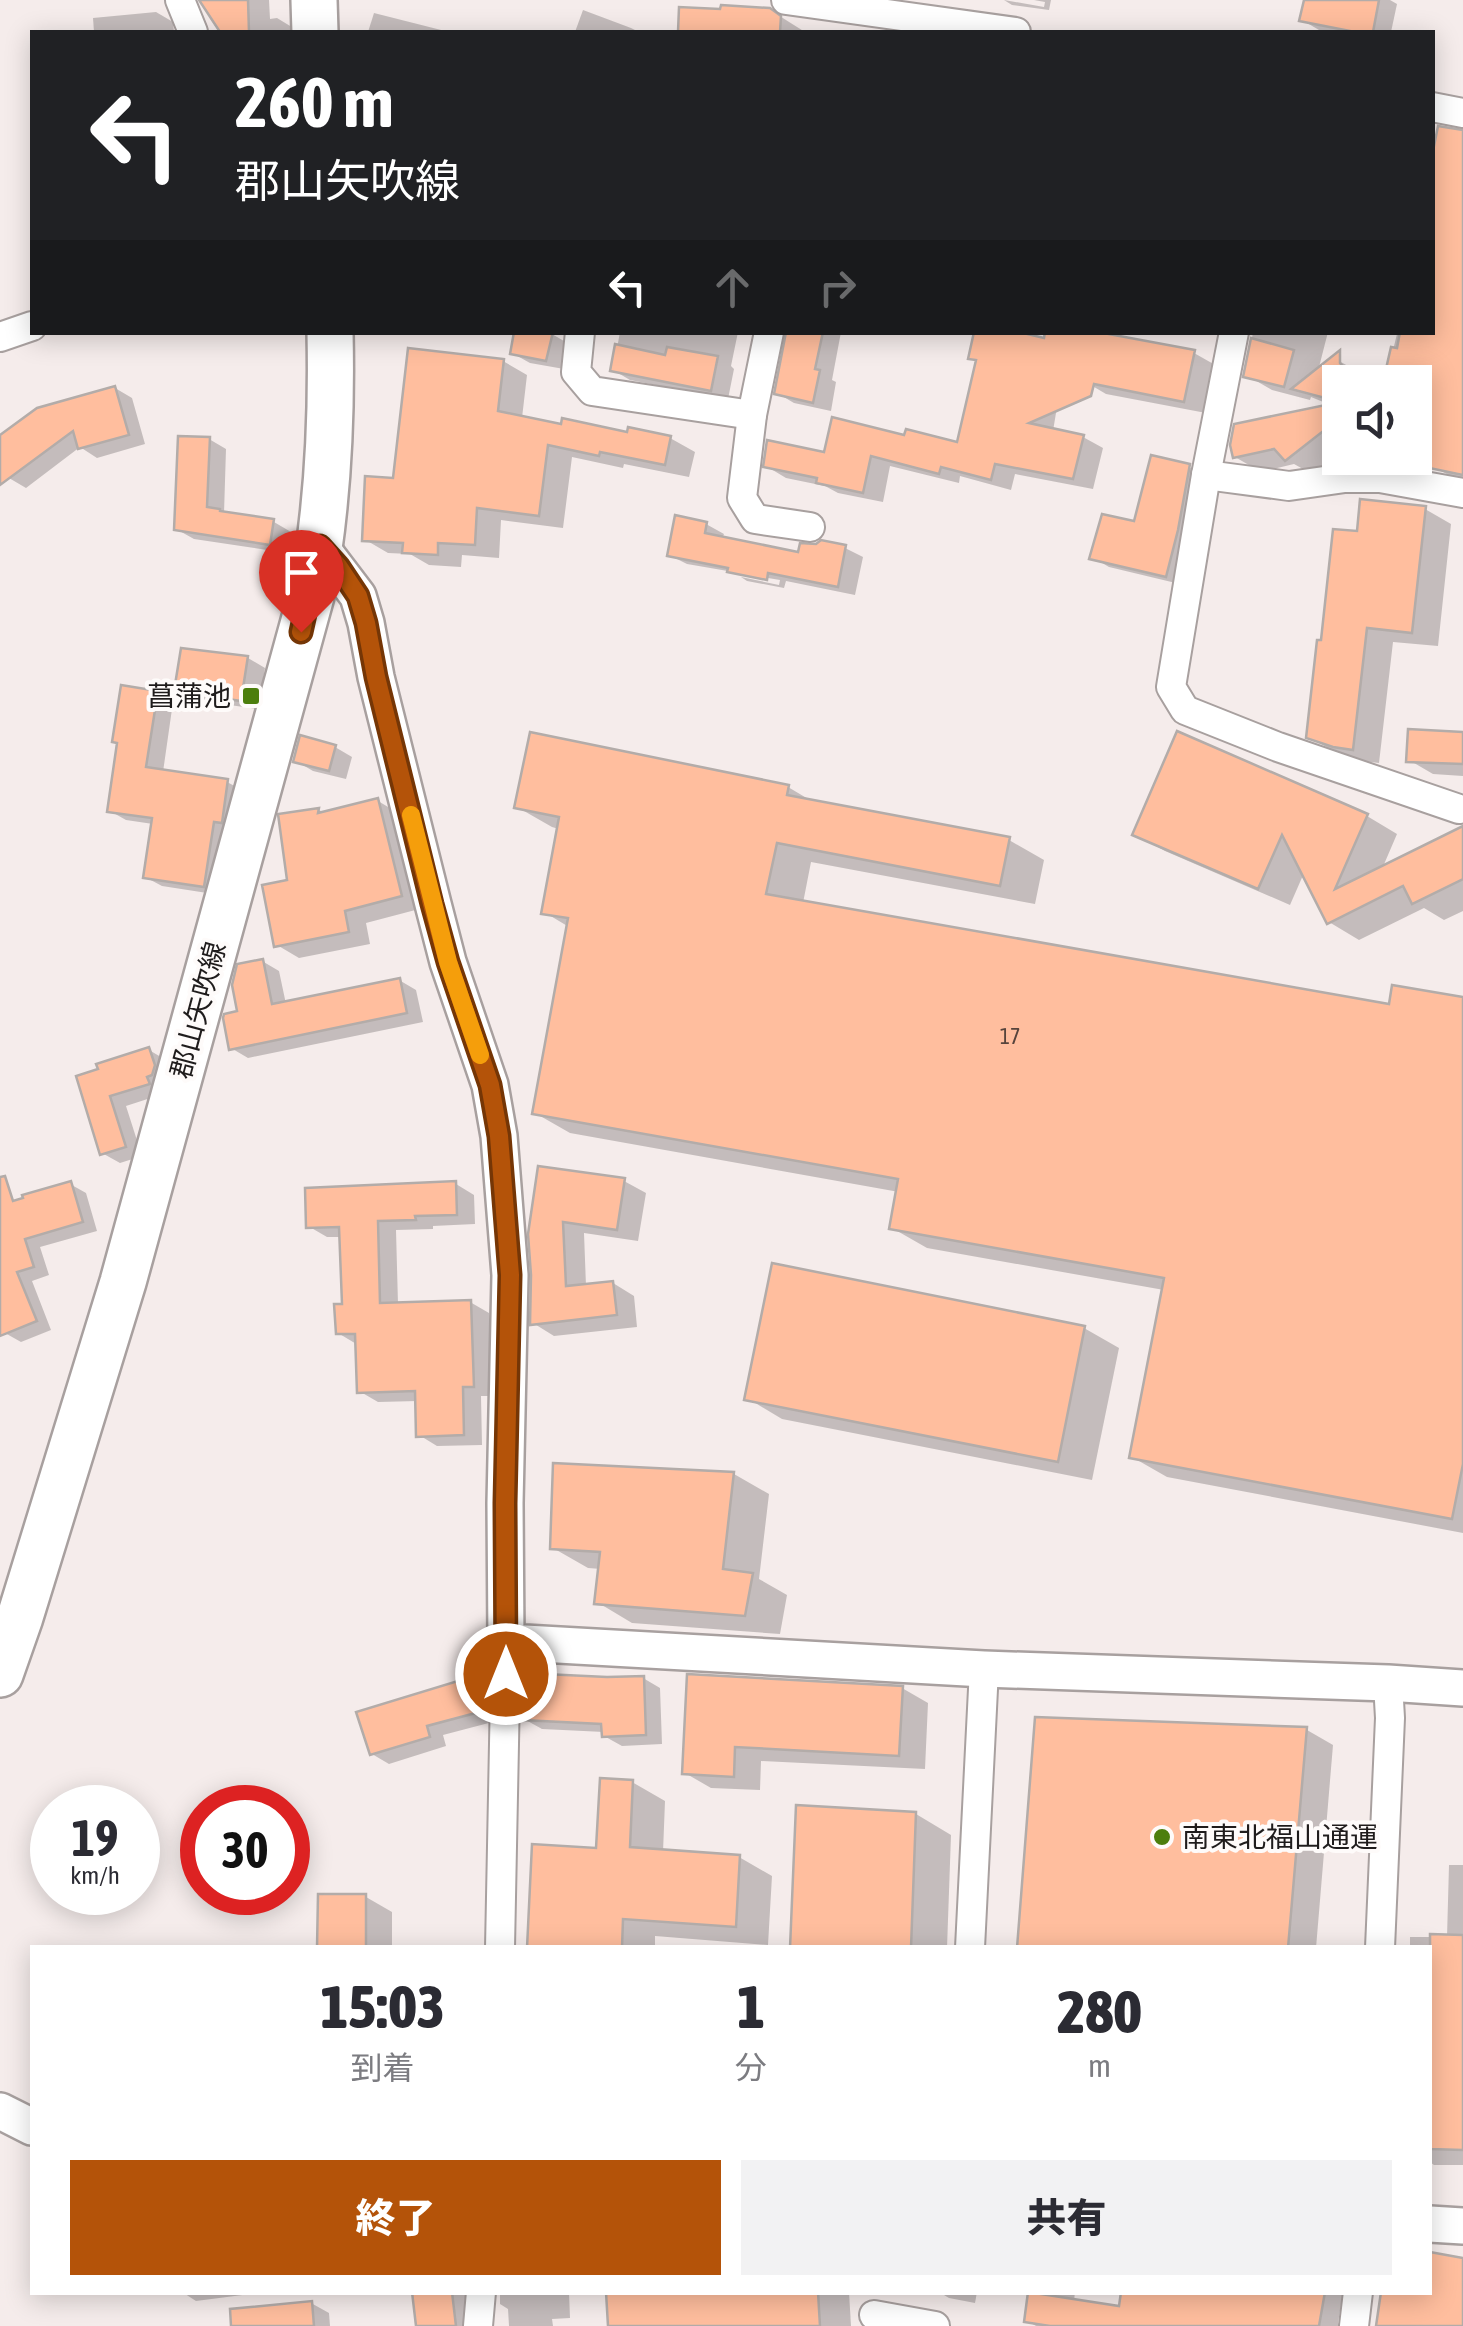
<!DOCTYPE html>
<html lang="ja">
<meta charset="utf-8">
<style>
body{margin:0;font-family:"Asap Condensed","Noto Sans JP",sans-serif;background:#f2f2f3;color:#2b2b33;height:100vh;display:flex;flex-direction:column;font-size:38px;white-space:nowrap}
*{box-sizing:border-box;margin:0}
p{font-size:32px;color:#7c7c81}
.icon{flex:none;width:55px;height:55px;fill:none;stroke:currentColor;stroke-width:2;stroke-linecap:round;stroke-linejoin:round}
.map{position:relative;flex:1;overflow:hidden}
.drawer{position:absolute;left:30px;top:1945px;width:1402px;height:350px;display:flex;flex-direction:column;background:#fff;border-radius:0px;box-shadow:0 5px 25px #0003}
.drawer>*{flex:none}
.guide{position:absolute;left:30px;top:30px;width:1405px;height:305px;border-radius:0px;box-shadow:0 5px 25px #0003;background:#202124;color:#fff;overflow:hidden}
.fabs{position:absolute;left:1322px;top:365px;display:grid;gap:20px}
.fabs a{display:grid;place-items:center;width:110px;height:110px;border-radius:0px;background:#fff;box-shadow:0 5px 25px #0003;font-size:50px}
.speed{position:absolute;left:30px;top:1785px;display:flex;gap:20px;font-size:50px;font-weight:700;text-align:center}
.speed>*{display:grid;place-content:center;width:130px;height:130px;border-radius:50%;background:#fff;box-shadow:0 5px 25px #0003;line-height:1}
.speed small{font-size:25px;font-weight:400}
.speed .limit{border:15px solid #d22;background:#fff;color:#111}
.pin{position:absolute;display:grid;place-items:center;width:85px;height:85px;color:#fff;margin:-102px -42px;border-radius:50% 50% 50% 0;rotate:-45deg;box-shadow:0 0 10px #0007}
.pin .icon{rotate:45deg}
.me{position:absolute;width:110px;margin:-55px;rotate:0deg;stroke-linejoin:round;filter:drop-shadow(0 0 8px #0008)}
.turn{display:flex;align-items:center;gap:35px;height:210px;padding:0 40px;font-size:45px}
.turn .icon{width:130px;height:130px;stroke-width:2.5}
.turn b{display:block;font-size:70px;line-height:85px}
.lanes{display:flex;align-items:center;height:95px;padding:0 40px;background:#0003;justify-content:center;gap:50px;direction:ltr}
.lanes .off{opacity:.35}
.eta{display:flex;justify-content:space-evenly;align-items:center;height:170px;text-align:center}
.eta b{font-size:60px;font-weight:800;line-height:70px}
.cta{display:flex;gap:20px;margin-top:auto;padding:20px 40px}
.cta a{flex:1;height:115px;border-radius:0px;background:#b45309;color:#fff;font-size:40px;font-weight:800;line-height:115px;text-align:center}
.cta a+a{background:#f2f2f3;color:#2b2b33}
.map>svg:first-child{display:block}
.shadow{fill:#0003}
.building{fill:#ffbe9e;stroke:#b3aca9;stroke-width:2.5}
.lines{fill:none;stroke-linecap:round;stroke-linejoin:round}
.minor-casing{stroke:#a8a09f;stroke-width:32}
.tertiary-casing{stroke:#a8a09f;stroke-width:40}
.primary-casing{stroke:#a8a09f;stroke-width:50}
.minor{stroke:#fff;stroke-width:28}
.tertiary{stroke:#fff;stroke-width:35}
.primary{stroke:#fff;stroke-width:45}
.route-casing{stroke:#753606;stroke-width:25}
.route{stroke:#b45309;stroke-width:18}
.slow{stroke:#f59e0b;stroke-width:18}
.poi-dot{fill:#4c7e0d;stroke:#fefbfa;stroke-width:4}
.labels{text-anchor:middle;stroke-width:8;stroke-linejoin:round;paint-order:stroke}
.number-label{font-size:22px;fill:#57443c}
.poi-label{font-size:28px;fill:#1f1c1c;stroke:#fefbfa;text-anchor:end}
.street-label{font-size:28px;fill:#1f1c1c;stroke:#fefbfa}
</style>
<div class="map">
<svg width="1463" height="2326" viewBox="0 0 1463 2326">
<rect width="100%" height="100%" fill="#f5eceb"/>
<!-- shadow -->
<g class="shadow">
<polygon points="202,0 269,0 270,19 277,18 300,32 219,32 218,26"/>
<polygon points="1004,0 1044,7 1045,2 1034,0 1051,0 1049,10 1012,5"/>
<polygon points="1306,0 1390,0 1397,4 1391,32 1333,32 1319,30 1302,20"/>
<polygon points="682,9 770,10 805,32 680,32"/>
<polygon points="583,10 631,28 639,32 575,32"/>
<polygon points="156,12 173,22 174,32 94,32 93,18"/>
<polygon points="374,13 449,32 368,32"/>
<polygon points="1463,132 1463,483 1434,467 1415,444 1415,382 1385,382 1397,334 1391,332 1432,332"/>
<polygon points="620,332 738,332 731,366 734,369 728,399 630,380 613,370"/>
<polygon points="789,332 841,332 832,380 836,382 831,411 794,403 777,393"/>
<polygon points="1253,332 1328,332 1318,371 1334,358 1360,373 1367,382 1340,382 1340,452 1312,474 1294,464 1261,472 1235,457 1333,406 1311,397 1310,400 1272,390 1246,375"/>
<polygon points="552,334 569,344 564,369 530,363 512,353"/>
<polygon points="1066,353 1053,431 1083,437 1103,448 1093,489 1015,474 1011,490 960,476 959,483 890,466 883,502 838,493 825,486 786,478 766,466 906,438 959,445 978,361 971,357"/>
<polygon points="1194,353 1217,366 1206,413 1106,394 1084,381"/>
<polygon points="503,361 527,375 522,418 629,435 670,438 695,452 689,477 624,464 623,468 572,457 563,528 501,520 499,558 462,555 461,567 429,565 410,554 388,553 364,539 395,480"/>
<polygon points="115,388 132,398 145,444 97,458 80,447 26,488 9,478 0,466 0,438"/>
<polygon points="209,439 226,449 224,514 274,522 291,532 287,553 194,539 176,529"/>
<polygon points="1189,467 1207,477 1184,585 1109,567 1092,557 1135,524"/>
<polygon points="1425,509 1451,524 1438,646 1393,642 1379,763 1362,761 1335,752 1309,737 1359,534"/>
<polygon points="706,524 724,534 722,539 800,555 845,548 863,557 855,595 786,581 784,588 747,581 741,577 779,585 780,580 687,564 669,555"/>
<polygon points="248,658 265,668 258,709 194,700 177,690"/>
<polygon points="157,693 173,702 163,772 227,782 244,791 220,895 162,886 145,877 153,824 126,820 110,811"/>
<polygon points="1463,734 1463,776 1433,774 1409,760"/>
<polygon points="335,747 352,757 346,779 313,771 296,761"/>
<polygon points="788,787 815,803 1009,840 1044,860 1035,904 811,862 803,903 1391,1007 1463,1000 1463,1533 1167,1477 1132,1457 1164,1290 927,1248 892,1228 899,1192 570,1133 535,1113 569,927 544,912 559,829 552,827 517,807"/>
<polygon points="378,801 400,814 423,908 366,923 370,944 299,958 277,945 290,882 281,816 319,810 326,814"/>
<polygon points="1367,816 1397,834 1382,869 1463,829 1463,911 1444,920 1424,908 1359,940 1329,922 1304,873 1290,905 1165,851 1135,834"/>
<polygon points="262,961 279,971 286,1004 399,980 416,990 423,1022 248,1058 231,1048 240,1013"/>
<polygon points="149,1050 166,1060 166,1093 126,1106 142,1156 120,1163 102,1153 101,1071"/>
<polygon points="624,1181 646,1193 638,1241 584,1233 586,1286 613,1283 634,1296 637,1327 554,1336 533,1323 531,1234"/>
<polygon points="70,1184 86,1193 97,1231 40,1247 49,1275 32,1281 51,1330 21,1342 5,1333 0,1320 0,1207"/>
<polygon points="456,1184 474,1195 475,1224 433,1226 433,1229 396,1230 398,1304 470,1302 489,1313 492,1396 481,1396 482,1445 437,1446 419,1435 418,1401 378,1402 359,1391 358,1345 338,1333 344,1306 342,1237 327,1237 308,1226"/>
<polygon points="1084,1328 1119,1348 1092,1480 782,1419 747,1398"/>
<polygon points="734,1474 769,1494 759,1579 787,1595 780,1634 632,1623 597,1602 601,1569 588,1568 553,1548"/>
<polygon points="484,1676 501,1685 504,1719 443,1735 446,1746 389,1764 372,1754"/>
<polygon points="690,1676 902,1688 928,1703 925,1769 761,1761 760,1790 711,1788 685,1773"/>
<polygon points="643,1678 660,1688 662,1744 622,1746 604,1736 604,1732 542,1729 524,1719"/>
<polygon points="1037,1720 1307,1730 1333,1745 1316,1948 1020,1948"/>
<polygon points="632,1782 665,1801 663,1852 739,1857 772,1876 768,1945 655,1936 655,1948 530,1948 599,1851"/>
<polygon points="916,1814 951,1835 947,1948 793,1948"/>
<polygon points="1449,1865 1463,1865 1463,2165 1434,2165 1430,2162 1430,1948 1410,1948 1410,1937 1447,1937"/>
<polygon points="366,1897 392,1912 392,1948 320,1948"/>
<polygon points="182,2292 265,2292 196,2301"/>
<polygon points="415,2292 492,2292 477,2326 419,2326"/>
<polygon points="500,2292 569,2292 570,2318 552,2319 553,2326 509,2326 508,2309 500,2304"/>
<polygon points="609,2292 849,2292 851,2326 610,2326"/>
<polygon points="939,2292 977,2292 975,2303 949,2298"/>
<polygon points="1031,2292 1075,2292 1074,2301 1121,2309 1290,2292 1343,2292 1338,2323 1341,2326 1036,2326 1026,2320"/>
<polygon points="311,2303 329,2313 330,2326 271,2326"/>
</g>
<!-- building -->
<g class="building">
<polygon points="199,0 248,0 249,32 220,32"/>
<polygon points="1304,0 1379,0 1373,32 1355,32 1299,21"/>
<polygon points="721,5 770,8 781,16 780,32 678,32 679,7 720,9"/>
<polygon points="1438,126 1463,130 1463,475 1415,465 1415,382 1383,382 1391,347 1397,348 1400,332 1432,332 1432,156"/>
<polygon points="514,332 553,332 546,361 510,354"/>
<polygon points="786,332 823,332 815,369 820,370 813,403 774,394"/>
<polygon points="974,332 1019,332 1044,338 1045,332 1098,332 1195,350 1184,402 1094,384 1091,396 1029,423 1084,435 1073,479 995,464 991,480 941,467 939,474 871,456 863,493 816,483 817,478 763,467 767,440 824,452 832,417 904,435 906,429 957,442 976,360 968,359"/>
<polygon points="1251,338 1294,350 1284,387 1243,377"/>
<polygon points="615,344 665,355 667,347 718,356 711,391 610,371"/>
<polygon points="408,348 504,359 498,411 561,424 562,418 627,432 628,427 671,436 665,465 600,452 599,456 548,445 539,516 477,508 475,545 438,543 438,555 402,553 403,543 362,541 365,476 393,478"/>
<polygon points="1340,350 1340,363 1356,382 1340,382 1340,402 1291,389"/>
<polygon points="115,386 129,435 78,449 73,431 0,485 0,435 37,408"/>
<polygon points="1340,402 1340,418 1285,461 1274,449 1233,458 1230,445 1234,424"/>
<polygon points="178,436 210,437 207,507 220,509 220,511 274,519 270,545 174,530"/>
<polygon points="1151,455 1190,464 1178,530 1166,577 1089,559 1102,514 1134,521"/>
<polygon points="1360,499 1426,506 1412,633 1367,628 1353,750 1333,747 1306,738 1317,640 1321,640 1333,529 1357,531"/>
<polygon points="675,515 707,522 705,533 798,552 800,543 816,544 821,540 846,545 838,587 768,573 767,580 727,572 728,568 667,556"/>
<polygon points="181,648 248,656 241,701 174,691"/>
<polygon points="121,685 158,691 146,767 228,779 222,823 214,822 204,887 143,878 152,818 107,812 117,743 112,742"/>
<polygon points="1408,729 1463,732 1463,764 1406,762"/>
<polygon points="1177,731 1368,814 1335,889 1463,826 1463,879 1412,904 1403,886 1327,924 1282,835 1258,889 1132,835"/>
<polygon points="530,732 789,785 787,795 1010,837 1000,886 777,843 766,894 1389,1004 1392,985 1463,997 1463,1464 1452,1519 1129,1458 1164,1278 889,1229 898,1179 532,1114 568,918 541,914 559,817 514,808"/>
<polygon points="300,735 336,745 329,771 293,762"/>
<polygon points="378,798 402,896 345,911 349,932 274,947 262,885 287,880 278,814 319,808 318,813"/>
<polygon points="263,959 272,1004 400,978 407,1013 229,1050 223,1018 224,1014 237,1011 232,985 237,964"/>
<polygon points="149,1047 155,1065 152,1075 147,1077 150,1084 110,1096 126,1147 100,1155 76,1076 98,1069 96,1064"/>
<polygon points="538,1166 625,1178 617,1230 563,1222 566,1286 613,1281 617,1315 530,1325 531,1275 528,1234"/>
<polygon points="5,1176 13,1201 23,1198 22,1195 71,1181 83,1222 25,1239 34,1267 17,1272 37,1321 0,1336 0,1177"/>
<polygon points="456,1181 457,1215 415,1216 416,1220 378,1221 380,1303 471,1300 474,1387 463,1387 464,1435 416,1437 415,1391 357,1393 355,1334 336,1334 334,1304 342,1304 339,1227 306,1228 305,1188"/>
<polygon points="772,1263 1085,1326 1058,1462 744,1400"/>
<polygon points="553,1463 734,1472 723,1569 753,1573 745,1616 594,1604 600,1552 550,1549"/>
<polygon points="484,1673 488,1686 487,1710 427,1726 430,1737 370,1755 356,1712"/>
<polygon points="523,1673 607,1677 644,1676 646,1735 602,1737 601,1724 522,1720"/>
<polygon points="687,1674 903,1686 899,1756 735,1747 734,1777 682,1774"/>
<polygon points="1035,1717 1307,1727 1288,1948 1017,1948"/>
<polygon points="600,1778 633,1780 630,1847 740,1855 736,1927 623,1919 622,1948 527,1948 532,1844 596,1848"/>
<polygon points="796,1805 916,1812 911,1948 790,1948"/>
<polygon points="318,1894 366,1894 366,1948 317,1948"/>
<polygon points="1430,1934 1463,1935 1463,2150 1430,2149"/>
<polygon points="1430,2252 1463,2258 1463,2326 1376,2326 1381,2292 1430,2292"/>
<polygon points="412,2292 452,2292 456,2326 416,2326"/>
<polygon points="606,2292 818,2292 820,2326 608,2326"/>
<polygon points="1028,2292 1119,2306 1121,2292 1325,2292 1319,2326 1050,2326 1024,2322"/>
<polygon points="312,2301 314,2326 231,2326 230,2309"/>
</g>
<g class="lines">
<defs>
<g id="minor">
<polyline points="180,0 193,32"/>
<polyline points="786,0 1016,32"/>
<polyline points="1432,107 1463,113"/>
<polyline points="580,332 576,372 592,391 752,415"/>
<polyline points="769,332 752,415 742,498 755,519 810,527"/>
<polyline points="1234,332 1206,475 1171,687 1185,710 1278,747 1459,809"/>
<polyline points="0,337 32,326"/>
<polyline points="1206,475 1289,486 1345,478 1380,478 1463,493"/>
<polyline points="500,1948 506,1642"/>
<polyline points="970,1948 984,1669"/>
<polyline points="1380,1948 1390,1718 1388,1683"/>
<polyline points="874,2315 935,2326"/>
<polyline points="478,2326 481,2292"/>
<polyline points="1354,2326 1358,2292"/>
</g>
<g id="tertiary">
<polyline points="320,546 358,596 366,623 376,677 433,904 448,962 490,1085 499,1136 510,1275 505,1503 506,1642 984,1669 1388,1683 1463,1688"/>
<polyline points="0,2111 32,2127"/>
<polyline points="1430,2224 1463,2226"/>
</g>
<g id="primary">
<polyline points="314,0 315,32"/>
<path d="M0,1674L20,1617L123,1282L311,596C328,509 332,421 330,332"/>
</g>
</defs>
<!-- minor casing -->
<use href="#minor" class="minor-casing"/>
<!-- tertiary casing -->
<use href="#tertiary" class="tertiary-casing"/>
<!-- primary casing -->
<use href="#primary" class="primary-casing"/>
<!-- minor -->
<use href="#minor" class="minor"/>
<!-- tertiary -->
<use href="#tertiary" class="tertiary"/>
<!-- primary -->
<use href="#primary" class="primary"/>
</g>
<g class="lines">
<defs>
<polyline id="route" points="301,632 320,546 338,566 358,596 366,623 376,677 432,904 448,962 490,1085 499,1136 510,1275 505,1503 506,1674"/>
</defs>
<!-- route casing -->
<use href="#route" class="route-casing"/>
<!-- route -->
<use href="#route" class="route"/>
<!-- slow -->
<polyline class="slow" points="411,815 448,962 480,1055"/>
</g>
<!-- markers -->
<g class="poi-dot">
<rect x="241" y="686" width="20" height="20" rx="5"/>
<circle cx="1162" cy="1837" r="10"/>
</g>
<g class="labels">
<!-- number labels -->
<g class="number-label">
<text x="1010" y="1044">17</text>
</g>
<!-- poi labels -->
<g class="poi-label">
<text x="231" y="706">菖蒲池</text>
<text x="1182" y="1847" text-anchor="start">南東北福山通運</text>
</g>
<!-- street labels -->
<g class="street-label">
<text transform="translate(198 1010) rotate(-75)" y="10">郡山矢吹線</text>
</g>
</g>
</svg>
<div class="fabs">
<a><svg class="icon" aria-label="sound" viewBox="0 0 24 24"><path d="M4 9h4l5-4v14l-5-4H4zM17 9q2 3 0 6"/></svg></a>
</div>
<div class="speed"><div>19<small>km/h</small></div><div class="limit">30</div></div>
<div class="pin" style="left:301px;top:632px;background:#d93025"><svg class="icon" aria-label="arrive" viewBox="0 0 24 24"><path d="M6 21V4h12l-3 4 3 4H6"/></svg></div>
<svg class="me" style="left:506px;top:1674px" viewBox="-20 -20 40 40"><circle r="17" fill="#b45309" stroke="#fff" stroke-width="3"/><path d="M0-11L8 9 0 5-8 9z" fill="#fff"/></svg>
<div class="guide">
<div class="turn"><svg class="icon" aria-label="left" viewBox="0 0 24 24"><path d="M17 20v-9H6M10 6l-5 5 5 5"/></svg><div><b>260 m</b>郡山矢吹線</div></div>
<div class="lanes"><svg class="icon" aria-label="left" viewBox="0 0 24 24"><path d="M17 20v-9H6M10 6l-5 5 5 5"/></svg><svg class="icon off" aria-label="ahead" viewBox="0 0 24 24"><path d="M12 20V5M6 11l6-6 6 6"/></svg><svg class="icon off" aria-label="right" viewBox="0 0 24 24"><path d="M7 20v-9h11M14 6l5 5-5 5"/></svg></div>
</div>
<section class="drawer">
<div class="eta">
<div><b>15:03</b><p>到着</p></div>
<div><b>1</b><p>分</p></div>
<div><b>280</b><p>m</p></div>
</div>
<div class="cta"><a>終了</a><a>共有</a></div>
</section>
</div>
